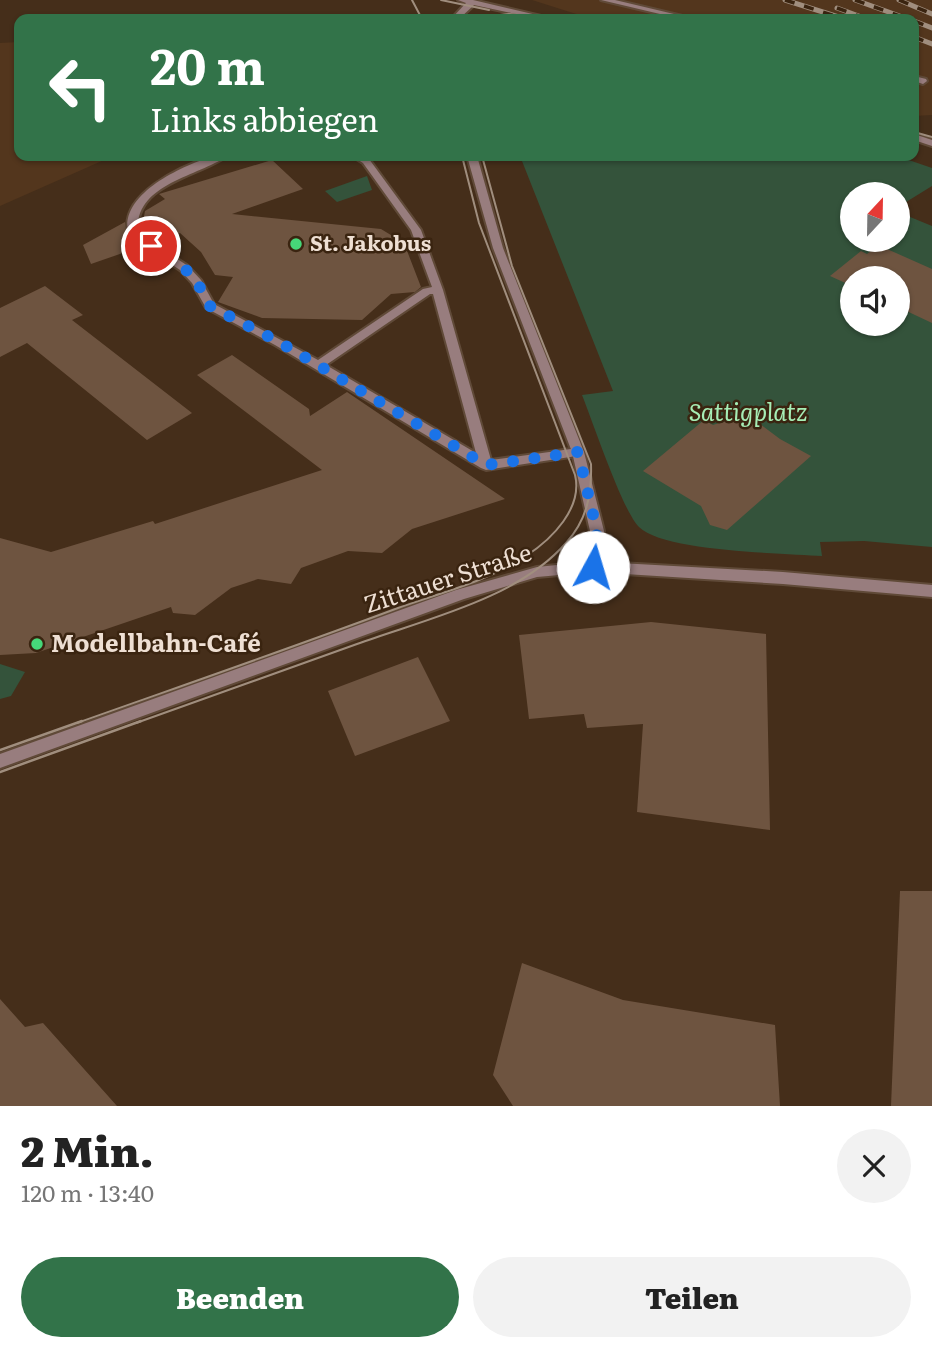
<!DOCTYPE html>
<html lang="de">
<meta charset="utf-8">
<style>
body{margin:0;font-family:Literata,serif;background:#f2f2f2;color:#222;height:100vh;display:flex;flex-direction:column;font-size:26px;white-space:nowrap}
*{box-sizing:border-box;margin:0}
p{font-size:23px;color:#767676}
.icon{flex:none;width:38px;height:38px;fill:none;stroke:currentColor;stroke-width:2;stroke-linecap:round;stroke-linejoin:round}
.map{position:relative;height:1106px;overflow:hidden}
.drawer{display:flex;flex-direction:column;background:#fff;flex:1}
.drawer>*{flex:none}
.top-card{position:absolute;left:14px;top:14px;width:905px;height:147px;border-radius:14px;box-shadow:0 2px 5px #0004;background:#327349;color:#fff;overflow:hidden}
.needle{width:46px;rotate:22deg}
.tools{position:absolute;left:840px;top:182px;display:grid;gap:14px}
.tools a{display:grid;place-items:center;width:70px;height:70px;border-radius:50%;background:#fff;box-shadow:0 2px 5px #0004;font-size:35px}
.pin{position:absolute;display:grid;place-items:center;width:60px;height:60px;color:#fff;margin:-30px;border:4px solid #fff;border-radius:50%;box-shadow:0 2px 7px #0007}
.me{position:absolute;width:77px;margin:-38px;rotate:6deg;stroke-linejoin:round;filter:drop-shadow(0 0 5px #0008)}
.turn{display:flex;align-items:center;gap:24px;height:147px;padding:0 21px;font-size:32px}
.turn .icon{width:91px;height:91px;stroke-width:2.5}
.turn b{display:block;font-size:49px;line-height:60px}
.round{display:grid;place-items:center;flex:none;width:74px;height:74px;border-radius:37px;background:#f2f2f2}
.head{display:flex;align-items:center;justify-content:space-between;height:119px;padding:0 21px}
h1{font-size:42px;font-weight:800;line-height:52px}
.primary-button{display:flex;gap:14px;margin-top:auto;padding:14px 21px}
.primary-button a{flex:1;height:80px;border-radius:42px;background:#327349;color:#fff;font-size:28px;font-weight:800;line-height:80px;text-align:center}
.primary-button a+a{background:#f2f2f2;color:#222}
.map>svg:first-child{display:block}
.built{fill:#53361d}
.green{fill:#34533b;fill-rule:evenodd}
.building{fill:#6e5440}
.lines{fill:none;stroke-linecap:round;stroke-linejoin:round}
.service-casing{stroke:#604a38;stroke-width:4}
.minor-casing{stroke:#604a38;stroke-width:4}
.service{fill:#987d7e;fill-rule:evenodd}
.minor{fill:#987d7e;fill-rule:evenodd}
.tram-far1{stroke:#a08e7e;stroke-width:2}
.tram{stroke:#a08e7e;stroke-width:2.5}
.rail-casing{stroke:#a08e7e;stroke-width:5}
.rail{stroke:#3a2410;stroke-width:3.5;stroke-dasharray:10;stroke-linecap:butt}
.route{stroke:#1a73e8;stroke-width:12;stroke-dasharray:0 21.6}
.poi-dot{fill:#46d779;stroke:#3a2410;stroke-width:2.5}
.labels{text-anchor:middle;stroke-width:5;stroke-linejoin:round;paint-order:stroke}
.far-poi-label{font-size:21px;font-weight:bold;fill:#eedfd3;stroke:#3a2410;text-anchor:start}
.park-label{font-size:24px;font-style:italic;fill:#a6edb5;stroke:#3a2410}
.street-label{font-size:24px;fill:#eedfd3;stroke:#3a2410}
.poi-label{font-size:24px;font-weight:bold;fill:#eedfd3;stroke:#3a2410;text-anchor:start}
</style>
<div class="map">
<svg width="932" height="1106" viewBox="0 0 932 1106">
<rect width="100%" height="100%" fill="#452e1a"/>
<!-- built -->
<g class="built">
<polygon points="532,0 932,0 932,115 914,116 914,19 592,19"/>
<polygon points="19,42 19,156 113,156 0,206 0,43"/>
</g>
<!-- green -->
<g class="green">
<path d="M520,156H897L932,168V186L898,207V194H852V240H898V212L932,226V547L864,541L820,542L822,556C784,553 664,552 639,527C622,510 593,422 582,395L613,391ZM852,278H898V324H852Z"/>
<polygon points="367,176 372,190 337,202 325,191"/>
<polygon points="0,664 25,672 11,696 0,699"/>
</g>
<!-- building -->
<g class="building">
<polygon points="272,160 303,189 232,214 381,229 404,243 421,287 415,292 391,294 362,320 262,318 218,302 233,277 215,275 201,252 180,233 155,241 141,232 145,211 165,199 159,194"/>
<polygon points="125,222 128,238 140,247 91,264 83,245"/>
<polygon points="878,245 932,269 932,323 898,307 898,278 852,278 852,286 830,276 861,251 867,254"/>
<polygon points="45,286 83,315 72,320 192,413 147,440 27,343 0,357 0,308"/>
<polygon points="232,355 309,409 310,416 347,392 505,499 412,529 382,553 348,551 301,568 291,584 258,579 231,588 195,615 173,613 171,607 36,653 0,655 0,538 51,552 153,521 155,524 322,470 197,375"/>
<polygon points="731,419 745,419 760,424 780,439 811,456 727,530 710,525 701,506 643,471 704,420 713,425"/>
<polygon points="651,622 766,634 770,830 637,812 643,724 587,728 584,714 529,719 519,635"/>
<polygon points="418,657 450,721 355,756 328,691"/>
<polygon points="900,891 932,891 932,1106 891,1106"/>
<polygon points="522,963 623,1000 775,1025 780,1106 513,1106 493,1075"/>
<polygon points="0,999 25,1027 43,1023 117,1106 0,1106"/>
</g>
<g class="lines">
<defs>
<g id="service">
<polygon points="601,0 615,0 695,19 681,19"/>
<polygon points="914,76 926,79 927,81 923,84 914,81"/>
<path d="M213,156H227C197,177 133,184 138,233L188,266L201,280L214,304L318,360L423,289L432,287L411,230L363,163L352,156H364L369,159L421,230L443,290L491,460L578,448L584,452L583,455L486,470L481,468L275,345L206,308L192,283L180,270L129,236C116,195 182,166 213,156ZM430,294H433L476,453L326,365Z"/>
</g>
<g id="minor">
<polygon points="458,0 473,0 554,19 540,19 474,5 459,19 451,19 466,3"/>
<polygon points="914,134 932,140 932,146 914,140"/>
<polygon points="467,156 477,156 503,248 584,452 604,531 601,562 783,572 932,585 932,597 783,584 593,572 537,577 464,599 0,768 0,754 456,590 537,567 586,562 590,531 572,452 493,248"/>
</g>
</defs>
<!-- service casing -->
<use href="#service" class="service-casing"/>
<!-- minor casing -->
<use href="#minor" class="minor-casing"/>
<!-- service -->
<use href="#service" class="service"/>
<!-- minor -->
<use href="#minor" class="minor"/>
<!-- tram-far1 -->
<g class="tram-far1">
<polyline points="412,0 422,19"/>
<polyline points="441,0 489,10"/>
<polyline points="463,19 509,14 564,19"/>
<polyline points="914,132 932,137"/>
<path d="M77,723C184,685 291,648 398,608C440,593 489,581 526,556C552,539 583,508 575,475L479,223L462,156"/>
<path d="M136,723C210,697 283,670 357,644C426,619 517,599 566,543C587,520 592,494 591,464L512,266L482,156"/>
</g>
<!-- tram -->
<g class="tram">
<polyline points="0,750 82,721"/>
<polyline points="0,772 141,721"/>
</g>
<defs>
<g id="rail">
<polyline points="785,0 845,19"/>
<polyline points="855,0 908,19"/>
<polyline points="899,0 932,14"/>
<polyline points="837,8 867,19"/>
<polyline points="914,21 932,28"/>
<polyline points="914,37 932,44"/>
</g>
</defs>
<!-- rail casing -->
<use href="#rail" class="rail-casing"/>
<!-- rail -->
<use href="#rail" class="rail"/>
</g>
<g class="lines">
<!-- route -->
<path class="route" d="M151,246C166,257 186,266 196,281C202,289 203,298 210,306L279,342L486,465L578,452L597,531L593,567"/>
</g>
<!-- markers -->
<g class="poi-dot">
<circle cx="296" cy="244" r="7"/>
<circle cx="37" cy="644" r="7"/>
</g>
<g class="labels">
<!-- far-poi labels -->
<g class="far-poi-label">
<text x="310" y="251">St. Jakobus</text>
</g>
<!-- park labels -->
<g class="park-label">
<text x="748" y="421">Sattigplatz</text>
</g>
<!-- street labels -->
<g class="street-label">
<text transform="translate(448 579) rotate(-18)" y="8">Zittauer Straße</text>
</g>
<!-- poi labels -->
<g class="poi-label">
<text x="51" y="652">Modellbahn-Café</text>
</g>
</g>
</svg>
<div class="tools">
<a><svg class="needle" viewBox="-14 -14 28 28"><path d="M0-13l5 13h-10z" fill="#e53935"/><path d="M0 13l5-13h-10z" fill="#767676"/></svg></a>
<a><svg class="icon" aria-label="sound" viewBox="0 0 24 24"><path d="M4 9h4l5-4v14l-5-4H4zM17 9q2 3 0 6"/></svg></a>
</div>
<div class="pin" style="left:151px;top:246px;background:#d93025"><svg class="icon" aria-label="arrive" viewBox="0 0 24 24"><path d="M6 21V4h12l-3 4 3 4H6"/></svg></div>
<svg class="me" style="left:593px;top:567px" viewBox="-20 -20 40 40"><circle r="19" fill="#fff"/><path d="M0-13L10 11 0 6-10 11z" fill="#1a73e8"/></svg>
<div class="top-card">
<div class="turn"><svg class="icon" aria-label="left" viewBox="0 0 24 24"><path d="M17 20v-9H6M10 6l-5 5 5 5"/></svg><div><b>20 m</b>Links abbiegen</div></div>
</div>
</div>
<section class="drawer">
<div class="head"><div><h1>2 Min.</h1><p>120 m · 13:40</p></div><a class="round"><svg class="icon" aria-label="close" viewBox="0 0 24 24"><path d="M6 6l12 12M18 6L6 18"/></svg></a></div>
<div class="primary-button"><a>Beenden</a><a>Teilen</a></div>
</section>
